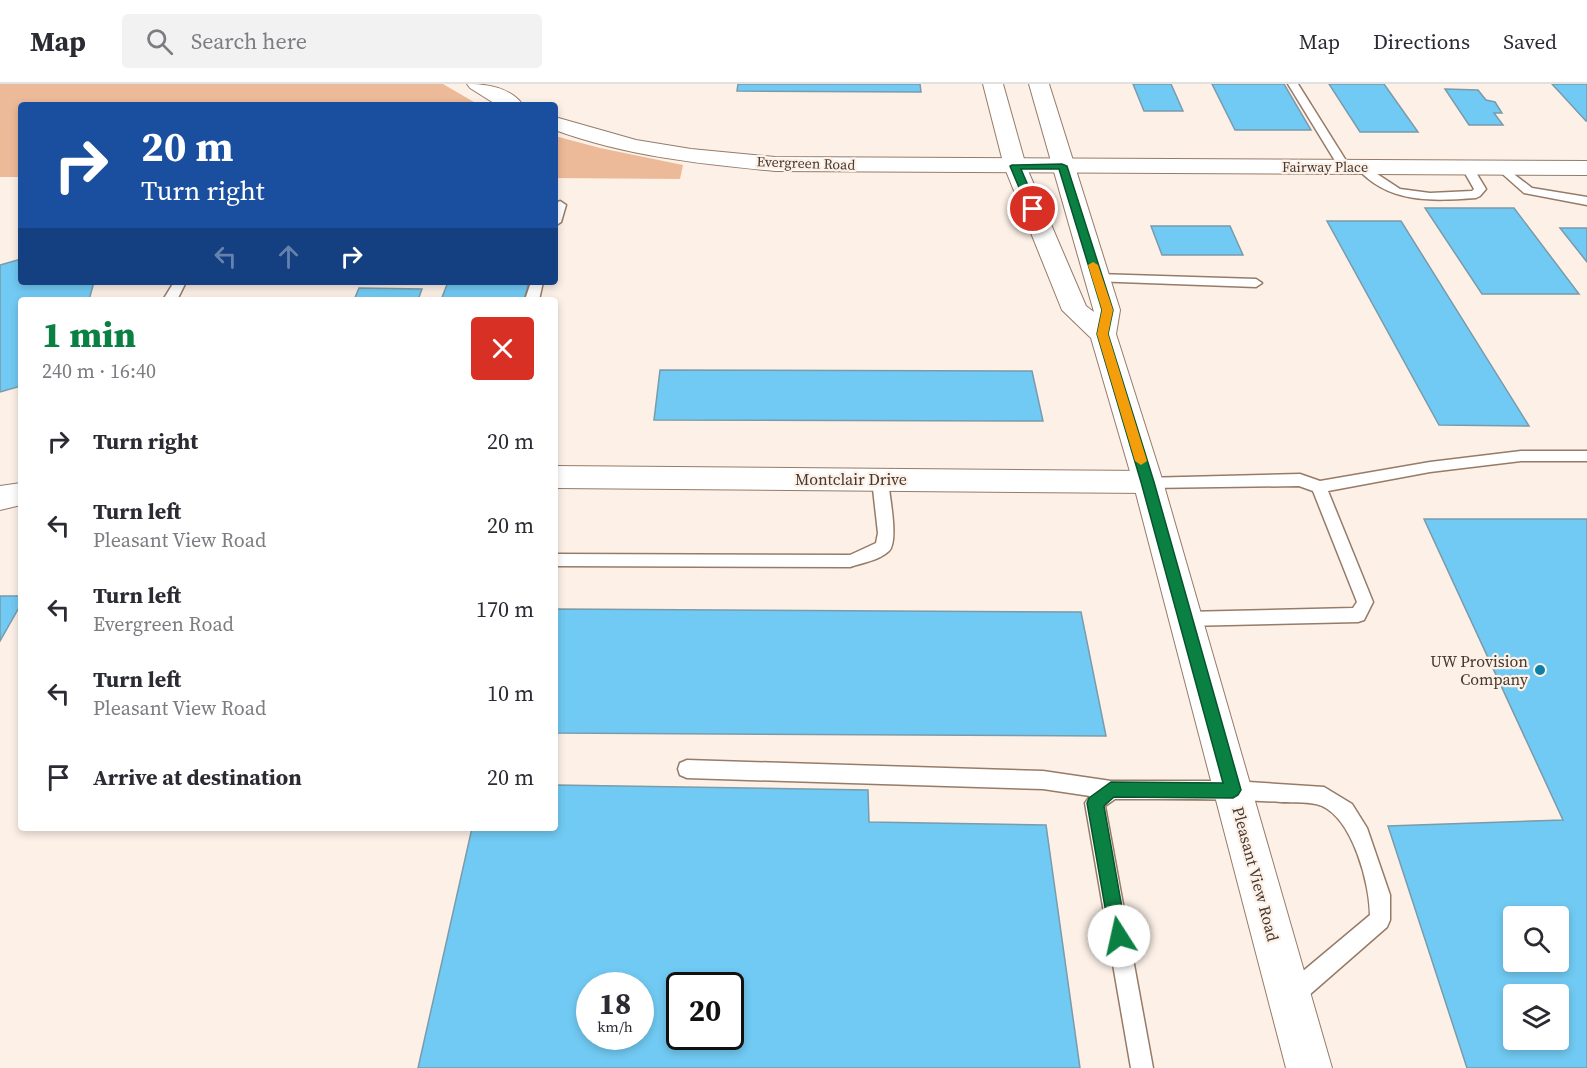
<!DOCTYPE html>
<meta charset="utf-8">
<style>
body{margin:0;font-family:"Source Serif 4",serif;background:#f2f2f3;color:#2b2b33;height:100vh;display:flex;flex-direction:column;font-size:22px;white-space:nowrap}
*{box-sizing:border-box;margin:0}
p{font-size:20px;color:#7c7c81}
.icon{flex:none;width:33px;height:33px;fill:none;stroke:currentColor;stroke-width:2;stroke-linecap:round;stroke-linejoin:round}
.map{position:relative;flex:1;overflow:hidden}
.drawer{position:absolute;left:18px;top:213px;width:540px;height:534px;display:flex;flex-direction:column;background:#fff;border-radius:6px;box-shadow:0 3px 9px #0003}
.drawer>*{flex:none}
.banner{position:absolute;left:18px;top:18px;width:540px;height:183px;border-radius:6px;box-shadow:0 3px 9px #0003;background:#1a4fa0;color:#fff;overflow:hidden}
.controls{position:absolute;left:1503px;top:822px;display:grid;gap:12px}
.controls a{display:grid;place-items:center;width:66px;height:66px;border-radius:6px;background:#fff;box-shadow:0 3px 9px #0003;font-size:30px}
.speed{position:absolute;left:576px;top:888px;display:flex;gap:12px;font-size:30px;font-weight:700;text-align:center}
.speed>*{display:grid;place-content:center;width:78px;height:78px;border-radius:50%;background:#fff;box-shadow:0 3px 9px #0003;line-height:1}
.speed small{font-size:15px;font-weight:400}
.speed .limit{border:3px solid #111;border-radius:9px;background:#fff;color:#111}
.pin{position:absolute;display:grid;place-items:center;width:51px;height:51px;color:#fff;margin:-26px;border:3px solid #fff;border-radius:50%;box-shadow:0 2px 6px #0007}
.me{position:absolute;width:66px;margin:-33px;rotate:350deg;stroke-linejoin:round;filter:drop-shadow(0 0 4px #0008)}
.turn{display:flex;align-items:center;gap:21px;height:126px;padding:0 24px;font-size:27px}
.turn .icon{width:78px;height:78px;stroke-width:2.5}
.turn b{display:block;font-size:42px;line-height:51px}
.lanes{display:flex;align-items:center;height:57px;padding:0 24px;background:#0003;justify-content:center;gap:30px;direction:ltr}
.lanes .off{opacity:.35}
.round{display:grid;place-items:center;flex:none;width:63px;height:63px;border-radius:6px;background:#f2f2f3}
.headline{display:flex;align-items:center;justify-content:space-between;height:102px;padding:0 24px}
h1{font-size:36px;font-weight:800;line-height:45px;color:#0b8043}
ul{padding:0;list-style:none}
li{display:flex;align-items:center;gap:18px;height:84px;padding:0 24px}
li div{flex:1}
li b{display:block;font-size:22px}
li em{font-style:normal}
header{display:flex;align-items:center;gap:36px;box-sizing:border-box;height:84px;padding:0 30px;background:#fff;border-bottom:2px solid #e1e1e2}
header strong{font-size:28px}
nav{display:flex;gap:33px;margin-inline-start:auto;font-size:21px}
.search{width:420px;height:54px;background:#f2f2f3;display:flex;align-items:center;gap:15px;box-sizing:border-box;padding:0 21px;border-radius:6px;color:#7c7c81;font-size:22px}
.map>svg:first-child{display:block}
.green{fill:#ecba99}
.building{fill:#71caf3;stroke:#7a9bab;stroke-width:1.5;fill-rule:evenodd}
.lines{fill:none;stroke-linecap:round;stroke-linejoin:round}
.lane-casing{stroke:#967b68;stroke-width:3}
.street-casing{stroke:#967b68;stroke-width:2}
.secondary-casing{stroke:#967b68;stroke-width:2}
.lane{fill:#fff;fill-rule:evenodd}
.street{fill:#fff;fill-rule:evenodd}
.secondary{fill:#fff;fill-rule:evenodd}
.route{fill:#0b8043;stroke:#07532c;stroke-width:1.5}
.slow{fill:#f59e0b}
.poi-dot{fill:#0e7fa7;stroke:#fcf0e7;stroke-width:2}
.labels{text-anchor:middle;stroke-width:4.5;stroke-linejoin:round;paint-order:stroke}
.far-street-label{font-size:14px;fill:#453830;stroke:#fcf0e7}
.street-label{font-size:16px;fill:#453830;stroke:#fcf0e7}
.poi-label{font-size:16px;fill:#453830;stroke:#fcf0e7;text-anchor:end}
</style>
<header>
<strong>Map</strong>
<div class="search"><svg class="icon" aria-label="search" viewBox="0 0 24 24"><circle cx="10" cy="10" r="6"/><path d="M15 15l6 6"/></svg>Search here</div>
<nav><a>Map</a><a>Directions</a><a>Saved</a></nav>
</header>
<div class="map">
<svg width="1587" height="984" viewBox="0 0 1587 984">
<rect width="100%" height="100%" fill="#fcf0e7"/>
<!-- green -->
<g class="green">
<polygon points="0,0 443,0 479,21 21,21 21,93 0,93"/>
<polygon points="555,52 600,64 683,81 680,95 555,94"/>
</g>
<!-- building -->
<g class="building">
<polygon points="738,0 920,0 921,8 737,7"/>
<polygon points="1133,0 1171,0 1183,27 1144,27"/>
<polygon points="1212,0 1284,0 1311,46 1235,46"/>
<polygon points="1329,0 1384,0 1418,48 1360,48"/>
<polygon points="1552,0 1587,0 1587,37 1586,37"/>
<polygon points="1445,5 1478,6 1486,16 1495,18 1502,29 1494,29 1503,41 1469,41"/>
<polygon points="1425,124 1514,124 1579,210 1482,210"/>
<polygon points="1327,137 1401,137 1529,342 1439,341"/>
<polygon points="1151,142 1230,142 1243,171 1162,171"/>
<polygon points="1560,144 1587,144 1587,178"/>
<polygon points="21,175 21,198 94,198 89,216 21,216 21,302 0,308 0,181"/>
<polygon points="448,198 529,198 524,216 441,216"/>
<polygon points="359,204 422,205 418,216 354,216"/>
<polygon points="660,286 1032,287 1043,337 654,336"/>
<path d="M1424,435H1587V984H1467L1388,742L1563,736ZM1514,832H1558V878H1514ZM1514,910H1558V956H1514Z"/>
<polygon points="0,512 21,512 21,520 0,557"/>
<polygon points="555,525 1081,528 1106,652 555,649"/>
<path d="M555,701L868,706L869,738L1046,741L1080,984H418L472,744H555ZM590,902H640V952H590ZM680,902H730V952H680Z"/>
</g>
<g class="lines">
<defs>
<g id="lane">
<polygon points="1288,0 1298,0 1350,83 1348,85 1340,85"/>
<path d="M1362,80L1400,105L1430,109L1472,107L1474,105L1462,84L1468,81L1472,82L1486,105L1480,112L1476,114C1432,117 1388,120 1356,83Z"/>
<polygon points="1502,81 1532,104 1587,113 1587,121 1524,109 1498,86 1496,84"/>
<polygon points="560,117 566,121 561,138 555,142 555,120"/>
<polygon points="1097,190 1256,195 1262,199 1256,203 1092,197 1091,194 1092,191"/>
<polygon points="174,198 186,198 177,216 163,216"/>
<polygon points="531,198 543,198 539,216 525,216"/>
<polygon points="1521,367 1587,367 1587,377 1521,377 1430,388 1328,407 1373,518 1364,536 1358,538 1185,542 1179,540 1176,535 1179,530 1185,528 1353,524 1357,518 1313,407 1299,402 1148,404 1143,402 1140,398 1143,394 1300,390 1320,397 1430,378"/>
<path d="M880,390L885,392L888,396C889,410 899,457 889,467C880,476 862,479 850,483L555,482V470L850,471L876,459L878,449L872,396L875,392Z"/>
<path d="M687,676L1043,687L1111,697H1233L1324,703L1352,720L1367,744L1390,811V836L1387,843L1300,919L1292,922L1284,919L1281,911L1284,903L1370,831C1370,800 1353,736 1322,722C1311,717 1293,719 1281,718C1225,714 1170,715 1115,715L1105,722L1153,984H1131L1085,719L1090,712L1043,705L687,694L680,691L678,685L680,679Z"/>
</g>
<g id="street">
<path d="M467,0C487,0 510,3 523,21H497L470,4Z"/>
<path d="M555,33L636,56L691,65L775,73L1587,77V91L775,87C700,80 626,72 555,46Z"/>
<polygon points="555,382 1148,387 1159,390 1163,398 1159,406 1148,409 555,404"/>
<polygon points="21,399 21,421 0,426 0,402"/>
</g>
<polygon id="secondary" points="983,0 1003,0 1026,82 1086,222 1094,228 1029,0 1049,0 1120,226 1116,250 1163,398 1332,984 1286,984 1133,398 1091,254 1062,226 1004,82"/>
</defs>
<!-- lane casing -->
<use href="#lane" class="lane-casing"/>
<!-- street casing -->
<use href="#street" class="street-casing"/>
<!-- secondary casing -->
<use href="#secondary" class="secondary-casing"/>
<!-- lane -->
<use href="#lane" class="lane"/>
<!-- street -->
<use href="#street" class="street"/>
<!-- secondary -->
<use href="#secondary" class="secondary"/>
</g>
<!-- route -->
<polygon class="route" points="1012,81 1062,80 1067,82 1113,226 1108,250 1154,398 1241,706 1238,711 1233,714 1114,713 1104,722 1127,852 1125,858 1119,860 1112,858 1110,852 1087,719 1089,714 1111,698 1223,699 1141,398 1097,250 1102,226 1059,85 1021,85 1038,125 1033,128 1028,125 1010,82"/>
<!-- slow -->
<polygon class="slow" points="1093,178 1098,181 1113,226 1108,250 1147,377 1141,381 1135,377 1097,250 1102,226 1088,181"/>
<!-- markers -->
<circle class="poi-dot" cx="1540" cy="586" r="6"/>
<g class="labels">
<!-- far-street labels -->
<g class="far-street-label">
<text transform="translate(806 79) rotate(2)" y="5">Evergreen Road</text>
<text x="1325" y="88">Fairway Place</text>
</g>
<!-- street labels -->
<g class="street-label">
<text x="851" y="401">Montclair Drive</text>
<text transform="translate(1256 790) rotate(75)" y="6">Pleasant View Road</text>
</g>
<!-- poi labels -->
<g class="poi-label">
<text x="1528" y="583">UW Provision<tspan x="1528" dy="18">Company</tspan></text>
</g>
</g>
</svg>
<div class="controls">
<a><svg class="icon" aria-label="search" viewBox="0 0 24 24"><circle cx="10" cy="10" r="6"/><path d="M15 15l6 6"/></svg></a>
<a><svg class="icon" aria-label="layers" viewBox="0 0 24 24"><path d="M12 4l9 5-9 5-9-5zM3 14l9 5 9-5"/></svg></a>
</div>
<div class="speed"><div>18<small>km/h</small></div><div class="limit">20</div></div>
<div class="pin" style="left:1033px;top:125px;background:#d93025"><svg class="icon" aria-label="arrive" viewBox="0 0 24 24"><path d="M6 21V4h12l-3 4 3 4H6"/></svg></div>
<svg class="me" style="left:1119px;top:852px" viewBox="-20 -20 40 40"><circle r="19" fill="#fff"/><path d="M0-13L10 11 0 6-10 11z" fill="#0b8043"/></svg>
<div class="banner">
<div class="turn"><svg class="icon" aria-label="right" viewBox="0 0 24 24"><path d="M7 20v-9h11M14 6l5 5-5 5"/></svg><div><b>20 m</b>Turn right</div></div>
<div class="lanes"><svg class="icon off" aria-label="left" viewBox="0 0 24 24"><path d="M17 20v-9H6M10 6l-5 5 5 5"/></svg><svg class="icon off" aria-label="ahead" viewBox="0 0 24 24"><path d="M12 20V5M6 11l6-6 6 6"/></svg><svg class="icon" aria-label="right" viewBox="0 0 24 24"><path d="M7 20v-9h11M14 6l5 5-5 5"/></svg></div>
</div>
<section class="drawer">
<div class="headline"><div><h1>1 min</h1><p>240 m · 16:40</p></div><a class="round" style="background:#d93025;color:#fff"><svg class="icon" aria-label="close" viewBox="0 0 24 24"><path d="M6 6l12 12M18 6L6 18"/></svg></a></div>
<ul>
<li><svg class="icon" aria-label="right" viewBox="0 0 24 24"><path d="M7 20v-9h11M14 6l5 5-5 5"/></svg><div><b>Turn right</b></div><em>20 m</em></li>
<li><svg class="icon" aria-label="left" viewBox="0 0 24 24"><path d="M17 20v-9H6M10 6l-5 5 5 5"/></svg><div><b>Turn left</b><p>Pleasant View Road</p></div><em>20 m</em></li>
<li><svg class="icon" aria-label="left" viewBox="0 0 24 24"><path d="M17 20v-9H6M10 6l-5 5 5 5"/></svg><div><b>Turn left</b><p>Evergreen Road</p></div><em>170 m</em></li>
<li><svg class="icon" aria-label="left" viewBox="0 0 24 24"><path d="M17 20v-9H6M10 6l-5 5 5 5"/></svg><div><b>Turn left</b><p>Pleasant View Road</p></div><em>10 m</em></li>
<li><svg class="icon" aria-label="arrive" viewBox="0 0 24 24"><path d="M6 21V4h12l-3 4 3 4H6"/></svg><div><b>Arrive at destination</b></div><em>20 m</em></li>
</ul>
</section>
</div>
